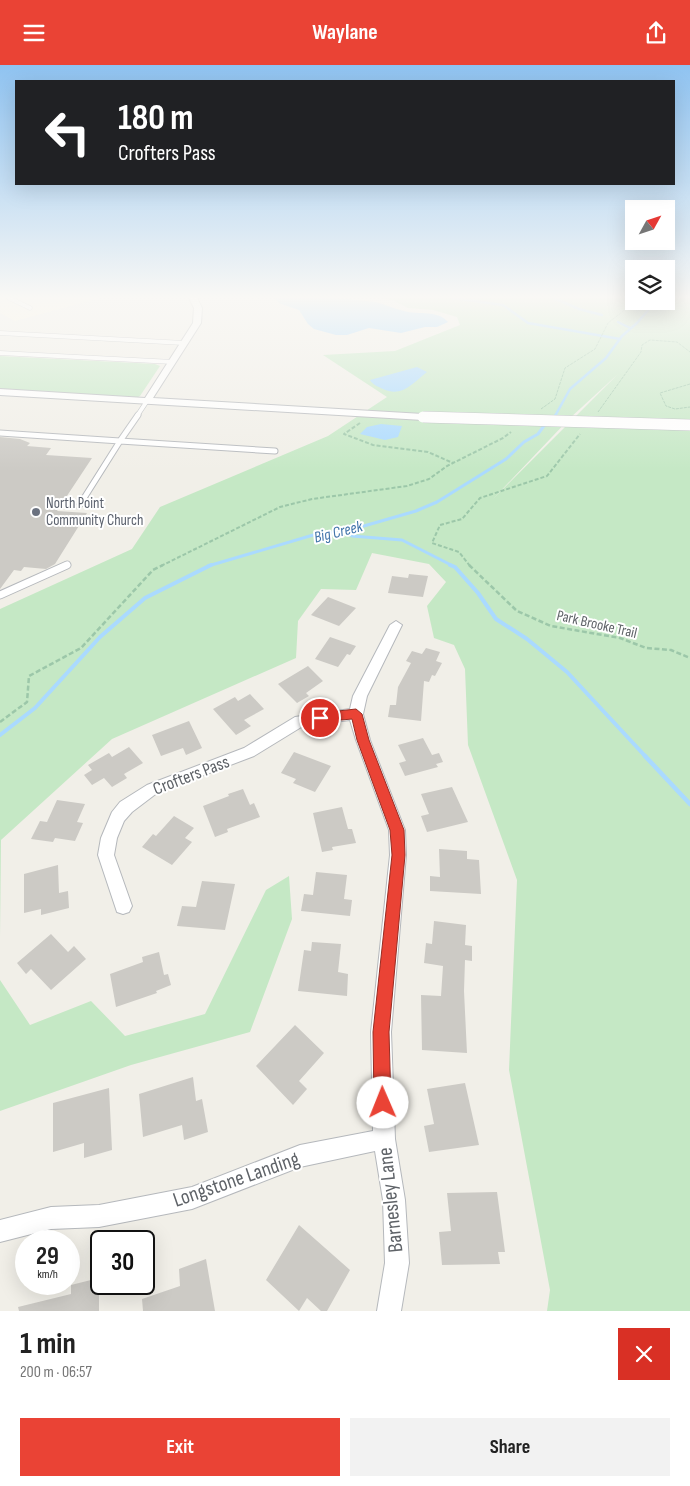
<!DOCTYPE html>
<meta charset="utf-8">
<style>
body{margin:0;font-family:"Sofia Sans Condensed",sans-serif;background:#f2f2f2;color:#222;height:100vh;display:flex;flex-direction:column;font-size:19px;white-space:nowrap}
*{box-sizing:border-box;margin:0}
p{font-size:16px;color:#767676}
.icon{flex:none;width:28px;height:28px;fill:none;stroke:currentColor;stroke-width:2;stroke-linecap:round;stroke-linejoin:round}
.map{position:relative;height:1246px;overflow:hidden}
.drawer{display:flex;flex-direction:column;background:#fff;flex:1}
.drawer>*{flex:none}
.top-card{position:absolute;left:15px;top:15px;width:660px;height:105px;border-radius:0px;box-shadow:0 5px 20px #0002;background:#202124;color:#fff;overflow:hidden}
.needle{width:32px;rotate:50deg}
.fabs{position:absolute;left:625px;top:135px;display:grid;gap:10px}
.fabs a{display:grid;place-items:center;width:50px;height:50px;border-radius:0px;background:#fff;box-shadow:0 5px 20px #0002;font-size:25px}
.speed{position:absolute;left:15px;top:1165px;display:flex;gap:10px;font-size:25px;font-weight:700;text-align:center}
.speed>*{display:grid;place-content:center;width:65px;height:65px;border-radius:50%;background:#fff;box-shadow:0 5px 20px #0002;line-height:1}
.speed small{font-size:12px;font-weight:400}
.speed .limit{border:2px solid #111;border-radius:8px;background:#fff;color:#111}
.pin{position:absolute;display:grid;place-items:center;width:42px;height:42px;color:#fff;margin:-21px;border:2px solid #fff;border-radius:50%;box-shadow:0 1px 5px #0007}
.me{position:absolute;width:55px;margin:-28px;rotate:359deg;stroke-linejoin:round;filter:drop-shadow(0 0 4px #0008)}
.turn{display:flex;align-items:center;gap:18px;height:105px;padding:0 20px;font-size:22px}
.turn .icon{width:65px;height:65px;stroke-width:2.5}
.turn b{display:block;font-size:35px;line-height:42px}
.round{display:grid;place-items:center;flex:none;width:52px;height:52px;border-radius:0px;background:#f2f2f2}
.headline{display:flex;align-items:center;justify-content:space-between;height:85px;padding:0 20px}
h1{font-size:30px;font-weight:700;line-height:38px}
.action{display:flex;gap:10px;margin-top:auto;padding:10px 20px}
.action a{flex:1;height:58px;border-radius:0px;background:#ea4335;color:#fff;font-size:20px;font-weight:700;line-height:58px;text-align:center}
.action a+a{background:#f2f2f2;color:#222}
header{display:flex;justify-content:space-between;align-items:center;height:65px;padding:0 20px;background:#ea4335;color:#fff;font-size:22px;font-weight:700}
.map>svg:first-child{display:block}
.commercial{fill:#fef7e0}
.green{fill:#c5e8c5;fill-rule:evenodd}
.water{fill:#aadaff}
.lines{fill:none;stroke-linecap:round;stroke-linejoin:round}
.stream-far3{stroke:#aadaff;stroke-width:2.5}
.stream-far2{stroke:#aadaff;stroke-width:3}
.stream-far1{stroke:#aadaff;stroke-width:4}
.stream{stroke:#aadaff;stroke-width:4.5}
.building{fill:#cccac5}
.lane-far2-casing{stroke:#b5b8bc;stroke-width:5}
.lane-far1-casing{stroke:#b5b8bc;stroke-width:7}
.lane-casing{stroke:#b5b8bc;stroke-width:9}
.street-casing{stroke:#b5b8bc;stroke-width:2}
.path-far2{stroke:#9cc7a9;stroke-width:1;stroke-dasharray:3 1;stroke-linecap:butt}
.path-far1{stroke:#9cc7a9;stroke-width:2;stroke-dasharray:4 2;stroke-linecap:butt}
.path{stroke:#9cc7a9;stroke-width:2.5;stroke-dasharray:5 2.5;stroke-linecap:butt}
.lane-far2{stroke:#fff;stroke-width:4}
.lane-far1{stroke:#fff;stroke-width:5}
.lane{stroke:#fff;stroke-width:7}
.street{fill:#fff;fill-rule:evenodd}
.street-bridge-casing{stroke:#b5b8bc;stroke-width:12;stroke-linecap:butt}
.street-bridge{stroke:#fff;stroke-width:11}
.route{fill:#ea4335;stroke:#982c22}
.worship-dot{fill:#6b7280;stroke:#fff;stroke-width:2}
.labels{text-anchor:middle;stroke-width:4;stroke-linejoin:round;paint-order:stroke}
.far-worship-label{font-size:15px;fill:#5b616d;stroke:#fff;text-anchor:start}
.far-street-label{font-size:15px;fill:#5f6368;stroke:#fff}
.far-water-label{font-size:16px;font-style:italic;fill:#4174aa;stroke:#fff}
.street-label{font-size:18px;fill:#5f6368;stroke:#fff}
.near-street-label{font-size:21px;fill:#5f6368;stroke:#fff}
</style>
<header><svg class="icon" aria-label="menu" viewBox="0 0 24 24"><path d="M4 6h16M4 12h16M4 18h16"/></svg>Waylane<svg class="icon" aria-label="share" viewBox="0 0 24 24"><path d="M12 15V3M7 8l5-5 5 5M5 13v7h14v-7"/></svg></header>
<div class="map">
<svg width="690" height="1246" viewBox="0 0 690 1246">
<rect width="100%" height="100%" fill="#f1efe8"/>
<!-- commercial -->
<polygon class="commercial" points="0,233 100,233 15,256 0,248"/>
<!-- green -->
<g class="green">
<path d="M380,233H634V236H666V233H690V1246H547L550,1225L509,1005L517,815L468,680L465,604L454,580L434,573L427,541L446,517L429,499L372,488L356,525L321,524L298,556L296,593L112,674L1,775L0,872V544L132,484L160,442L328,371L387,332L323,290L395,286L460,260L457,252L433,245L408,243L392,235ZM618,309L493,434L570,353Z"/>
<polygon points="0,291 155,299 160,301 140,331 134,334 0,326"/>
<polygon points="289,811 292,854 250,967 131,1000 0,1046 0,915 30,960 91,936 125,971 205,949 266,825"/>
</g>
<!-- water -->
<g class="water">
<path d="M274,233C308,233 342,232 375,237C385,239 394,244 404,246C419,250 438,245 448,257L437,262H425L401,268L369,263L347,270H336L314,264L308,259L299,245L281,239Z"/>
<path d="M417,302L427,307C413,318 402,333 383,324C377,321 373,320 370,315Z"/>
<polygon points="381,359 402,361 398,372 385,375 360,369 367,362"/>
</g>
<g class="lines">
<!-- stream-far3 -->
<g class="stream-far3">
<polyline points="453,233 503,240 528,258 620,274"/>
<polyline points="554,233 579,244 602,250"/>
<polyline points="618,257 630,263"/>
<polyline points="555,351 570,324 606,293 622,271 637,258 656,236"/>
</g>
<!-- stream-far2 -->
<g class="stream-far2">
<polyline points="552,354 556,350"/>
<polyline points="343,467 352,471 402,475 453,501"/>
<polyline points="208,501 320,468 343,467 416,446 437,437 506,394 524,377 538,369 546,358"/>
</g>
<!-- stream-far1 -->
<g class="stream-far1">
<polyline points="450,500 455,502 478,528 496,554 527,574 567,607 646,692"/>
<polyline points="0,670 35,643 100,572 145,533 211,500"/>
</g>
<!-- stream -->
<polyline class="stream" points="645,691 690,739"/>
</g>
<!-- building -->
<g class="building">
<polygon points="0,372 20,374 30,378 27,381 51,383 46,390 92,393 57,446 87,448 55,499 46,504 24,502 21,506 14,505 0,524"/>
<polygon points="409,509 428,511 423,532 388,528 392,511 408,513"/>
<polygon points="328,532 356,543 339,561 311,550"/>
<polygon points="330,572 356,581 350,590 347,589 338,602 315,594"/>
<polygon points="426,583 440,587 436,596 442,598 435,611 432,610 429,617 424,616 421,656 388,652 390,640 396,640 398,622 411,598 406,596 412,586 422,589"/>
<polygon points="308,601 323,616 306,628 309,631 297,638 278,619"/>
<polygon points="250,629 264,644 244,655 251,661 236,670 213,644 235,632 238,636"/>
<polygon points="189,656 202,683 186,690 183,683 161,691 152,670"/>
<polygon points="423,673 432,690 439,688 443,697 436,699 438,702 405,711 399,698 406,696 398,680"/>
<polygon points="129,682 143,698 124,709 127,713 112,722 104,713 92,720 84,710 92,705 88,700 109,688 112,692"/>
<polygon points="294,687 331,701 315,727 293,718 296,714 281,708"/>
<polygon points="452,722 468,757 427,767 421,751 429,749 421,729"/>
<polygon points="243,724 250,740 254,738 260,752 227,764 228,767 215,772 203,741 229,731 228,729"/>
<polygon points="57,735 85,739 77,757 83,758 75,776 55,773 53,777 31,774 40,756 47,757"/>
<polygon points="342,742 348,764 352,764 356,778 332,782 333,785 322,787 313,748"/>
<polygon points="174,751 194,763 185,773 192,777 172,800 142,782 153,769 156,771"/>
<polygon points="439,784 467,786 467,794 479,795 481,829 430,826 430,811 440,812"/>
<polygon points="58,800 59,828 68,826 69,843 41,850 41,844 24,848 24,809"/>
<polygon points="316,807 347,810 344,834 352,835 350,851 301,846 304,829 313,830"/>
<polygon points="202,816 235,819 225,865 177,861 182,841 196,842"/>
<polygon points="434,856 466,860 465,880 472,881 472,896 465,895 464,926 467,988 422,985 421,930 441,931 443,901 424,898 426,878 432,879"/>
<polygon points="51,869 68,887 74,881 86,894 51,925 31,904 26,909 17,898"/>
<polygon points="312,877 341,879 338,907 348,909 347,931 298,926 304,885 311,886"/>
<polygon points="159,887 164,910 168,909 171,920 156,926 157,928 116,942 110,909 143,897 142,892"/>
<polygon points="295,960 324,988 299,1016 307,1024 293,1040 256,1001"/>
<polygon points="193,1012 196,1036 202,1034 208,1067 184,1075 182,1060 143,1072 139,1029"/>
<polygon points="465,1018 479,1080 429,1087 424,1061 434,1059 427,1024"/>
<polygon points="109,1023 112,1085 84,1093 84,1078 53,1087 53,1038"/>
<polygon points="497,1127 505,1187 498,1187 500,1199 442,1200 439,1167 451,1166 447,1128"/>
<polygon points="299,1160 350,1205 327,1246 321,1246 307,1233 299,1246 266,1215"/>
<polygon points="206,1194 215,1246 143,1246 142,1234 180,1221 179,1204"/>
<polygon points="99,1213 99,1246 19,1246 18,1242 71,1229 71,1220"/>
</g>
<g class="lines">
<defs>
<g id="lane-far2">
<polyline points="9,233 30,243"/>
<polyline points="0,268 184,278"/>
<polyline points="0,288 173,297"/>
<polyline points="137,351 147,336"/>
</g>
<g id="lane-far1">
<polyline points="0,368 120,376 138,350"/>
<polyline points="79,441 120,376 275,386"/>
<polyline points="65,501 67,500"/>
</g>
<polyline id="lane" points="0,530 67,500"/>
<g id="street">
<polygon points="189,233 197,233 202,243 201,258 153,333 423,349 428,352 423,355 0,330 0,324 145,333 193,258 194,243"/>
<polygon points="396,556 402,560 367,631 363,649 370,675 405,765 406,790 391,967 395,1074 405,1135 409,1198 401,1246 377,1246 385,1198 383,1135 375,1086 300,1102 192,1144 99,1162 51,1164 0,1177 0,1155 51,1142 99,1140 192,1122 300,1080 373,1066 371,967 390,790 389,765 356,675 350,655 303,661 254,691 157,728 132,747 124,756 117,773 114,790 132,841 129,847 123,849 117,847 98,790 101,773 112,747 120,737 147,720 244,683 295,652 350,644 353,631 390,560"/>
</g>
</defs>
<!-- lane-far2 casing -->
<use href="#lane-far2" class="lane-far2-casing"/>
<!-- lane-far1 casing -->
<use href="#lane-far1" class="lane-far1-casing"/>
<!-- lane casing -->
<use href="#lane" class="lane-casing"/>
<!-- street casing -->
<use href="#street" class="street-casing"/>
<!-- path-far2 -->
<g class="path-far2">
<polyline points="690,319 660,328 666,341 675,344 690,342"/>
<polyline points="541,344 555,334 565,303 595,284 608,258 636,236"/>
<polyline points="598,347 641,287 642,280 650,275 677,277 690,287"/>
</g>
<!-- path-far1 -->
<g class="path-far1">
<polyline points="360,358 344,369 373,380 428,387 453,398"/>
<polyline points="161,501 280,442 312,434 407,421 429,414 447,401 503,373 511,367"/>
<polyline points="470,501 459,487 432,478 440,460 462,454 480,433 547,411 580,369"/>
</g>
<!-- path -->
<g class="path">
<polyline points="469,500 517,546 551,561 620,573 646,583 671,585 690,593"/>
<polyline points="0,657 27,637 29,611 81,583 153,505 163,500"/>
</g>
<!-- lane-far2 -->
<use href="#lane-far2" class="lane-far2"/>
<!-- lane-far1 -->
<use href="#lane-far1" class="lane-far1"/>
<!-- lane -->
<use href="#lane" class="lane"/>
<!-- street -->
<use href="#street" class="street"/>
<defs>
<polyline id="street-bridge" points="423,352 690,360"/>
</defs>
<!-- street-bridge casing -->
<use href="#street-bridge" class="street-bridge-casing"/>
<!-- street-bridge -->
<use href="#street-bridge" class="street-bridge"/>
</g>
<!-- sky -->
<linearGradient id="sky" x2="0" y2="1"><stop stop-color="#8fc3f1"/><stop offset="0.57" stop-color="#f9f8f5"/><stop offset="1" stop-color="#f9f8f5" stop-opacity="0"/></linearGradient>
<rect width="690" height="407" fill="url(#sky)"/>
<!-- route -->
<polygon class="route" points="356,644 362,649 369,675 404,765 405,790 389,967 391,1038 389,1044 383,1047 377,1044 374,1038 373,967 392,790 390,765 357,675 352,654 320,657 314,653 320,648"/>
<!-- markers -->
<circle class="worship-dot" cx="36" cy="447" r="5"/>
<g class="labels">
<!-- far-worship labels -->
<g class="far-worship-label">
<text x="46" y="443">North Point<tspan x="46" dy="17">Community Church</tspan></text>
</g>
<!-- far-street labels -->
<g class="far-street-label">
<text transform="translate(597 559) rotate(13)" y="5">Park Brooke Trail</text>
</g>
<!-- far-water labels -->
<g class="far-water-label">
<text transform="translate(338 466) rotate(-14)" y="6">Big Creek</text>
</g>
<!-- street labels -->
<g class="street-label">
<text transform="translate(191 710) rotate(-21)" y="6">Crofters Pass</text>
</g>
<!-- near-street labels -->
<g class="near-street-label">
<text transform="translate(236 1114) rotate(-19)" y="7">Longstone Landing</text>
<text transform="translate(390 1135) rotate(-96)" y="7">Barnesley Lane</text>
</g>
</g>
</svg>
<div class="fabs">
<a><svg class="needle" viewBox="-14 -14 28 28"><path d="M0-13l5 13h-10z" fill="#e53935"/><path d="M0 13l5-13h-10z" fill="#767676"/></svg></a>
<a><svg class="icon" aria-label="layers" viewBox="0 0 24 24"><path d="M12 4l9 5-9 5-9-5zM3 14l9 5 9-5"/></svg></a>
</div>
<div class="speed"><div>29<small>km/h</small></div><div class="limit">30</div></div>
<div class="pin" style="left:320px;top:653px;background:#d93025"><svg class="icon" aria-label="arrive" viewBox="0 0 24 24"><path d="M6 21V4h12l-3 4 3 4H6"/></svg></div>
<svg class="me" style="left:383px;top:1038px" viewBox="-20 -20 40 40"><circle r="19" fill="#fff"/><path d="M0-13L10 11 0 6-10 11z" fill="#ea4335"/></svg>
<div class="top-card">
<div class="turn"><svg class="icon" aria-label="left" viewBox="0 0 24 24"><path d="M17 20v-9H6M10 6l-5 5 5 5"/></svg><div><b>180 m</b>Crofters Pass</div></div>
</div>
</div>
<section class="drawer">
<div class="headline"><div><h1>1 min</h1><p>200 m · 06:57</p></div><a class="round" style="background:#d93025;color:#fff"><svg class="icon" aria-label="close" viewBox="0 0 24 24"><path d="M6 6l12 12M18 6L6 18"/></svg></a></div>
<div class="action"><a>Exit</a><a>Share</a></div>
</section>
